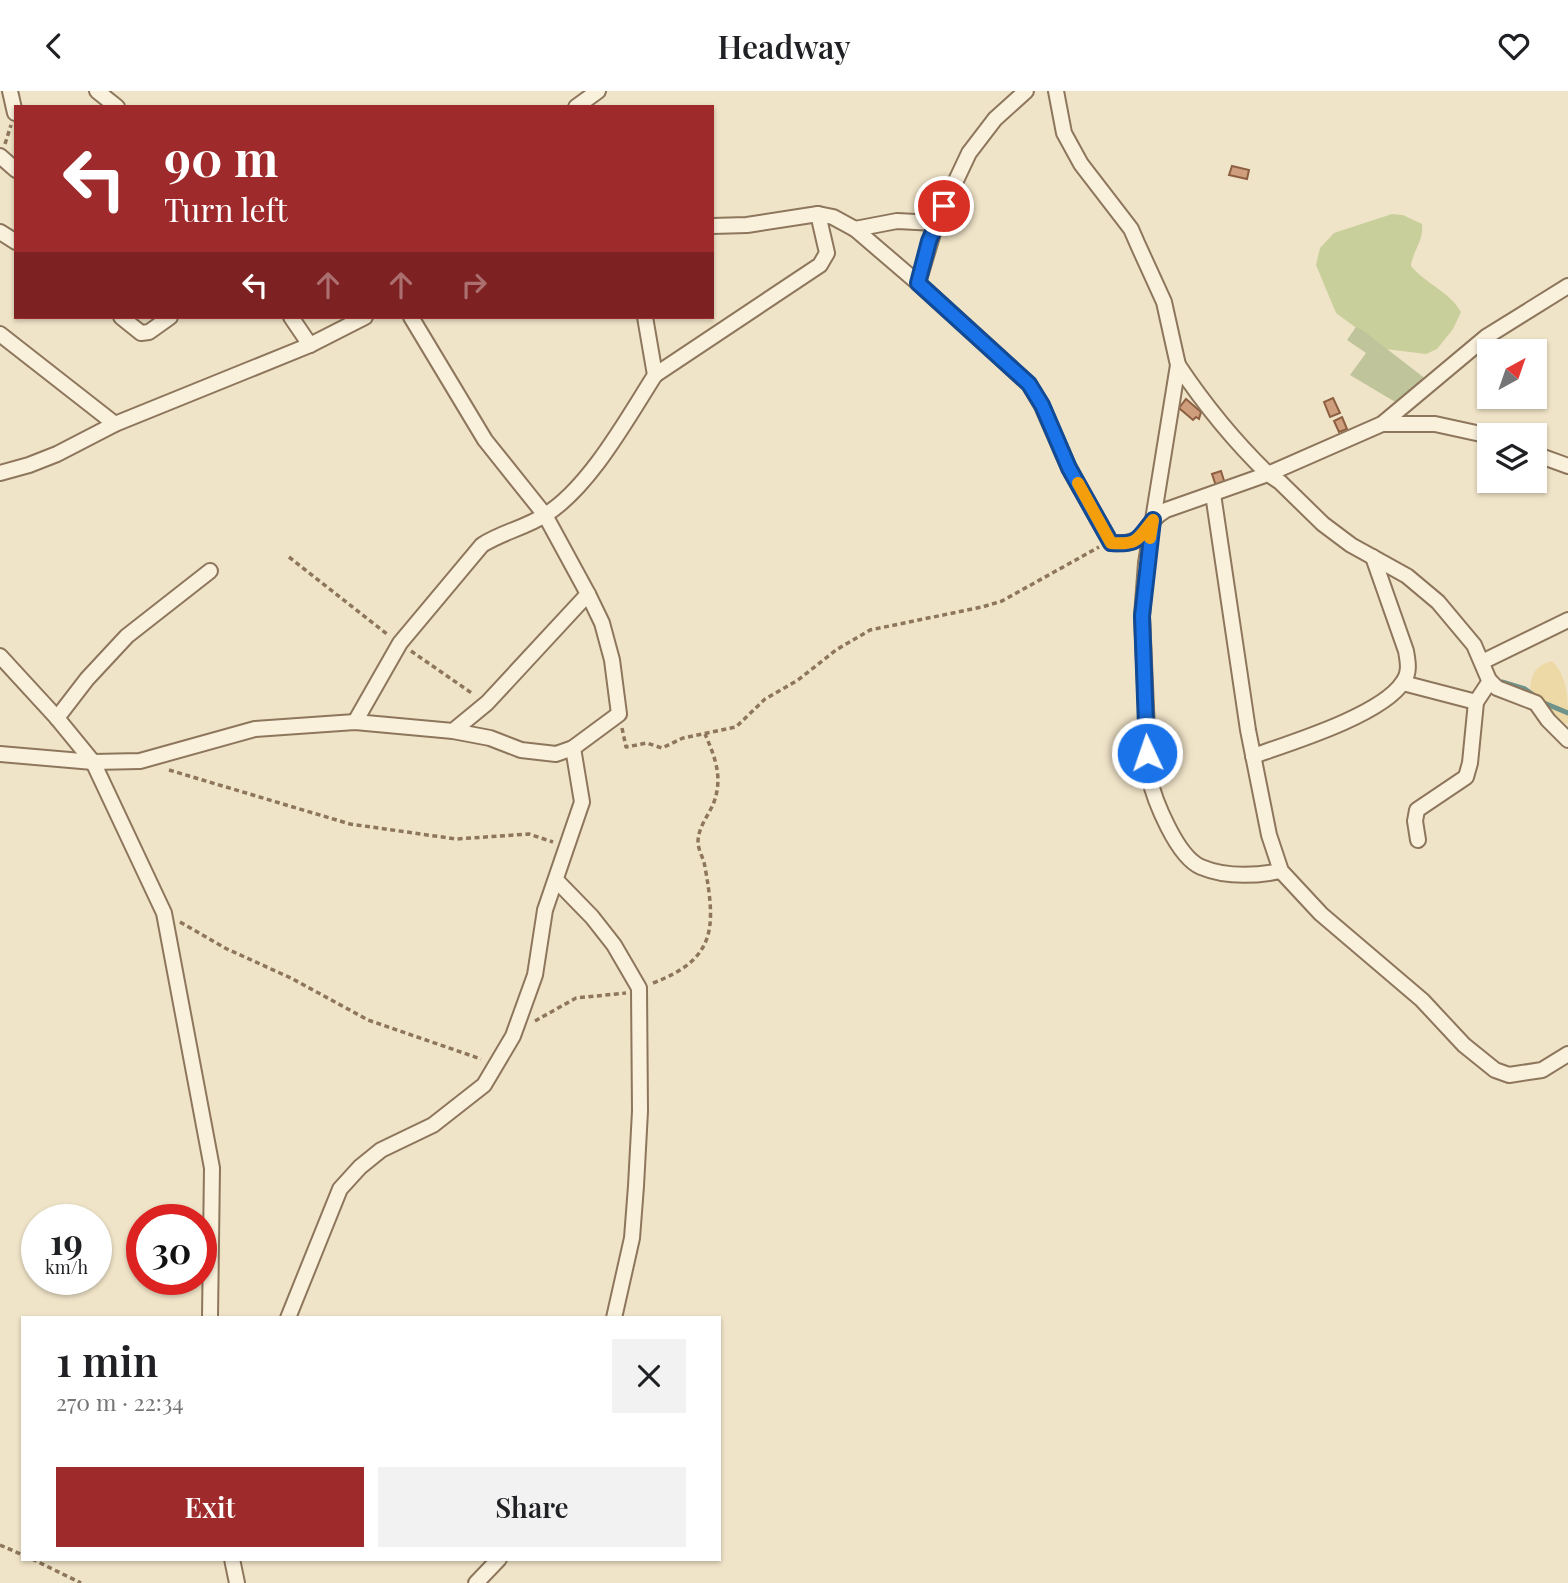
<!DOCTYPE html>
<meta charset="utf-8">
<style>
body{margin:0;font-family:"Playfair Display",serif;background:#f2f2f2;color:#202124;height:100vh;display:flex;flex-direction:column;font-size:26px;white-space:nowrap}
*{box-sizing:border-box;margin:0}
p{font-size:23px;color:#757577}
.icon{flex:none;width:38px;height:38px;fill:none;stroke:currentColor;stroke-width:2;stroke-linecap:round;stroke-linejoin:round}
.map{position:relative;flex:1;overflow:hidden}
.side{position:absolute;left:21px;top:1225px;width:700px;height:245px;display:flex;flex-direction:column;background:#fff;border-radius:0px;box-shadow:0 2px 5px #0004}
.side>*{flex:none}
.banner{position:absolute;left:14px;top:14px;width:700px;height:214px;border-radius:0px;box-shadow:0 2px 5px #0004;background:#9e2a2b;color:#fff;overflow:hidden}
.needle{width:46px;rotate:40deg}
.controls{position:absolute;left:1477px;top:248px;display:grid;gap:14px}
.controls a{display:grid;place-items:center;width:70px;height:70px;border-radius:0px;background:#fff;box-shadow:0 2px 5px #0004;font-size:35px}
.speed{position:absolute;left:21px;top:1113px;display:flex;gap:14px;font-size:35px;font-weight:700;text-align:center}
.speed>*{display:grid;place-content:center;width:91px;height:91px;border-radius:50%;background:#fff;box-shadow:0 2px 5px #0004;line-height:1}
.speed small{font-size:18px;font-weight:400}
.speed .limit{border:10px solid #d22;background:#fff;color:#111}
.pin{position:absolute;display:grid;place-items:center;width:60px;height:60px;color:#fff;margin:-30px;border:4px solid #fff;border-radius:50%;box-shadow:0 2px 7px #0007}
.me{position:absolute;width:77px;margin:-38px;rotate:357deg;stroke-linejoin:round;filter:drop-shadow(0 0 5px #0008)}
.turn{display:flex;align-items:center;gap:24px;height:147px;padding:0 35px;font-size:32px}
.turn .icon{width:91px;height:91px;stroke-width:2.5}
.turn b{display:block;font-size:49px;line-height:60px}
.lanes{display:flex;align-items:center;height:66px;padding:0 35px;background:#0003;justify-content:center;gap:35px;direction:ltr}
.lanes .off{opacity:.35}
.round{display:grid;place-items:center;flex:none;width:74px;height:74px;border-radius:0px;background:#f2f2f2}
.headline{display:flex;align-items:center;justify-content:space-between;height:119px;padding:0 35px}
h1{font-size:42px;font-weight:600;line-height:52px}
.button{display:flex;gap:14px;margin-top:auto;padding:14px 35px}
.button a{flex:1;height:80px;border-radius:0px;background:#9e2a2b;color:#fff;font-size:28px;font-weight:600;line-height:80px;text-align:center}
.button a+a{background:#f2f2f2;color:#202124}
header{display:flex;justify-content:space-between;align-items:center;height:91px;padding:0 35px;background:#fff;font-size:32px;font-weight:600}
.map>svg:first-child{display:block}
.green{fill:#c9cf9b}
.sand{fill:#ecd9a5}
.cemetery{fill:#bfc49a}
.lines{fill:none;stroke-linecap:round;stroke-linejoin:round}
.stream{stroke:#6f938a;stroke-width:5}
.building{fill:#cf9f7d;stroke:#8d5f41;stroke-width:2}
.minor-casing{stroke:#8d765c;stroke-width:18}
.path{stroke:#8d765c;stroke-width:3.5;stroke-dasharray:5 3.5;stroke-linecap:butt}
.minor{stroke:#faf1dc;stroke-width:14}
.route-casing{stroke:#114b97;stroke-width:18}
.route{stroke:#1a73e8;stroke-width:12}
.slow{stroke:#f59e0b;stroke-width:12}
</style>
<header><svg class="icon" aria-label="back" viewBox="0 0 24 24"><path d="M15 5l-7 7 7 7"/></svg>Headway<svg class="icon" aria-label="heart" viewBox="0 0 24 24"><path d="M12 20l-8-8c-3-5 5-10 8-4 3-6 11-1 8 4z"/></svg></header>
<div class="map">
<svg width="1568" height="1492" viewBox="0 0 1568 1492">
<rect width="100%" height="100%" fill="#f0e4c8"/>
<!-- green -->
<path class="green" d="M1392,123L1403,124L1422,133C1424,150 1413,159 1411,175C1426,193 1450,201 1461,221L1453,238L1437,258L1426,263L1385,258L1336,222L1316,174L1320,157L1334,142Z"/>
<!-- sand -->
<path class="sand" d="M1552,570C1568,586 1568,608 1568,632L1565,633L1530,601C1531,584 1534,575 1552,570Z"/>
<!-- cemetery -->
<polygon class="cemetery" points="1356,236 1365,241 1431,292 1402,315 1350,284 1366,262 1347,249"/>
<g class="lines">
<!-- stream -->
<polyline class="stream" points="1502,591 1525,598 1544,612 1568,622"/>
</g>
<!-- building -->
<g class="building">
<polygon points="1232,75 1249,79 1247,88 1229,84"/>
<polygon points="1333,307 1340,322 1330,326 1324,311"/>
<polygon points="1186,308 1201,321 1199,328 1196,326 1193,329 1179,317"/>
<polygon points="1342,326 1347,338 1339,341 1334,330"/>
<polygon points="1221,380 1226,396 1217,398 1212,383"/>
</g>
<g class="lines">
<defs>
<g id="minor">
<polyline points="10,0 15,22"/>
<polyline points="97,0 117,16"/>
<path d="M1056,0L1064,42L1081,73L1131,138L1138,154L1164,211L1178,274L1146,472L1142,525L1149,685C1154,709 1177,766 1201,776C1227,787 1255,785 1281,780"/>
<polyline points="576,16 598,0"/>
<polyline points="0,65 16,79"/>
<path d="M936,132L918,192L1029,293L1042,315L1069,377L1111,452C1151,455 1138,435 1166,419L1268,383L1280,391L1323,433L1351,454L1407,485L1438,511L1474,554L1489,589L1497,597L1536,612L1548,629L1568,649"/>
<polyline points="712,135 747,134 818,123 833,126 855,138 897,130 936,132 969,62 995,28 1026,0"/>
<polyline points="855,138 918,192"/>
<polyline points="0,141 16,151"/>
<polyline points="121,226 141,242 149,241 170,226"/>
<polyline points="291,226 310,254"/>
<polyline points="411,226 485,349 545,424 588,503 602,532 612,569 619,623 573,657 556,663 521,659 490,647 453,640"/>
<polyline points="0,243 115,333"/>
<path d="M1178,274C1206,316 1232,348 1268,383L1382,333L1486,246L1568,195"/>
<polyline points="655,284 820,174 827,162 818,123"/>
<polyline points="1382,333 1435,333 1490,345"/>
<polyline points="1535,363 1568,375"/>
<polyline points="0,382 29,374 57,363 115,333 310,254 365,226"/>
<polyline points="1213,403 1248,639 1269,744 1281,780 1321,823 1422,909 1464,954 1495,979 1509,984 1542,979 1568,963"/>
<polyline points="0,565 57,627 93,671 164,822 212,1077 210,1227"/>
<polyline points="1482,571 1568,529"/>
<polyline points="1403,592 1476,611"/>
<polyline points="57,627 87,588 127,545 210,480"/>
<path d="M355,631L400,552L482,454C502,441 525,437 545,424C589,397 627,328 655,284L645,226"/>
<polyline points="0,663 93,671 140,670 255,638 355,631 453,640 487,612 588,503"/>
<path d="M1253,665C1290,652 1382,624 1403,591C1410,582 1408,571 1406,560L1373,466"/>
<polyline points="1418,749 1415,730 1417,719 1466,686 1470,672 1476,611 1490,590"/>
<polyline points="556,789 592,826 614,854 639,897 640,1020 636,1095 632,1147 614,1227"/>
<polyline points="288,1227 340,1098 360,1076 381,1059 433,1034 484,994 513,945 535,884 545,819 582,711 573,657"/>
<polyline points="232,1468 237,1492"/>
<polyline points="476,1492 499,1468"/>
</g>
</defs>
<!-- minor casing -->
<use href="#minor" class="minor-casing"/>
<!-- path -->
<g class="path">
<polyline points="5,53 11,34"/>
<polyline points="289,466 387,543"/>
<polyline points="411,560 473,603"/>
<polyline points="622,637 626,656 647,652 662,657 683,647 736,636 765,608 798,589 836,559 870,539 982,516 1002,510 1099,456"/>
<polyline points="169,679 350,733 456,748 529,743 553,751"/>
<polyline points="180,831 227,858 291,887 368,929 481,968"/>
<path d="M653,892C716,868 716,837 705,776C704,768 698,759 698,751C698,736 709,724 714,711C723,686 715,666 705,643"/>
<polyline points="535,930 576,907 626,902"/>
<polyline points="0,1454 23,1464"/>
<polyline points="32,1468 81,1492"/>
</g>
<!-- minor -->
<use href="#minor" class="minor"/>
</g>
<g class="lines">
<defs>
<path id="route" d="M944,115L929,150L918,192L1029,293L1042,314L1069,377L1111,452C1138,454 1137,449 1153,429L1142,525L1147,662"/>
</defs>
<!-- route casing -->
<use href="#route" class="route-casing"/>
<!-- route -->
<use href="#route" class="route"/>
<!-- slow -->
<path class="slow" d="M1078,392L1111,452C1138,454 1137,449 1153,429L1150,447"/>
</g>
</svg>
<div class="controls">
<a><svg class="needle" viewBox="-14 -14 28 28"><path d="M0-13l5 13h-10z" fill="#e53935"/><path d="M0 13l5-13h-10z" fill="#757577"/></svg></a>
<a><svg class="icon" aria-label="layers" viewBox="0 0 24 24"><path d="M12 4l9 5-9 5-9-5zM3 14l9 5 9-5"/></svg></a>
</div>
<div class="speed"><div>19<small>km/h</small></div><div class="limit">30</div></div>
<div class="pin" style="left:944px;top:115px;background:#d93025"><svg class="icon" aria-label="arrive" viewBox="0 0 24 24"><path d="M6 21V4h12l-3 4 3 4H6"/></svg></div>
<svg class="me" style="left:1147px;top:662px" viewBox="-20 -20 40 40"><circle r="17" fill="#1a73e8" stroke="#fff" stroke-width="3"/><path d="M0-11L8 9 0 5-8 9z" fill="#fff"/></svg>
<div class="banner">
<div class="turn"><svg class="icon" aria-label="left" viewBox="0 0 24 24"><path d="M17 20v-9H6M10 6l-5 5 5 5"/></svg><div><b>90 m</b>Turn left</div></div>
<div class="lanes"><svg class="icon" aria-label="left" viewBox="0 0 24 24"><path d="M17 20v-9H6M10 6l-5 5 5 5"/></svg><svg class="icon off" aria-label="ahead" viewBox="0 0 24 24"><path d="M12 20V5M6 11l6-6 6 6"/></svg><svg class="icon off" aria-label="ahead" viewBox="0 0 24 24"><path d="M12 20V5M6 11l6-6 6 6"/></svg><svg class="icon off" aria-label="right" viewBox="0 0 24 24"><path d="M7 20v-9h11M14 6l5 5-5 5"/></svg></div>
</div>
<section class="side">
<div class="headline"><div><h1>1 min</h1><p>270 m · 22:34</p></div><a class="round"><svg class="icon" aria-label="close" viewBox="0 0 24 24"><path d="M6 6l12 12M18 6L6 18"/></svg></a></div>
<div class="button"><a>Exit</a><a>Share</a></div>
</section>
</div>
